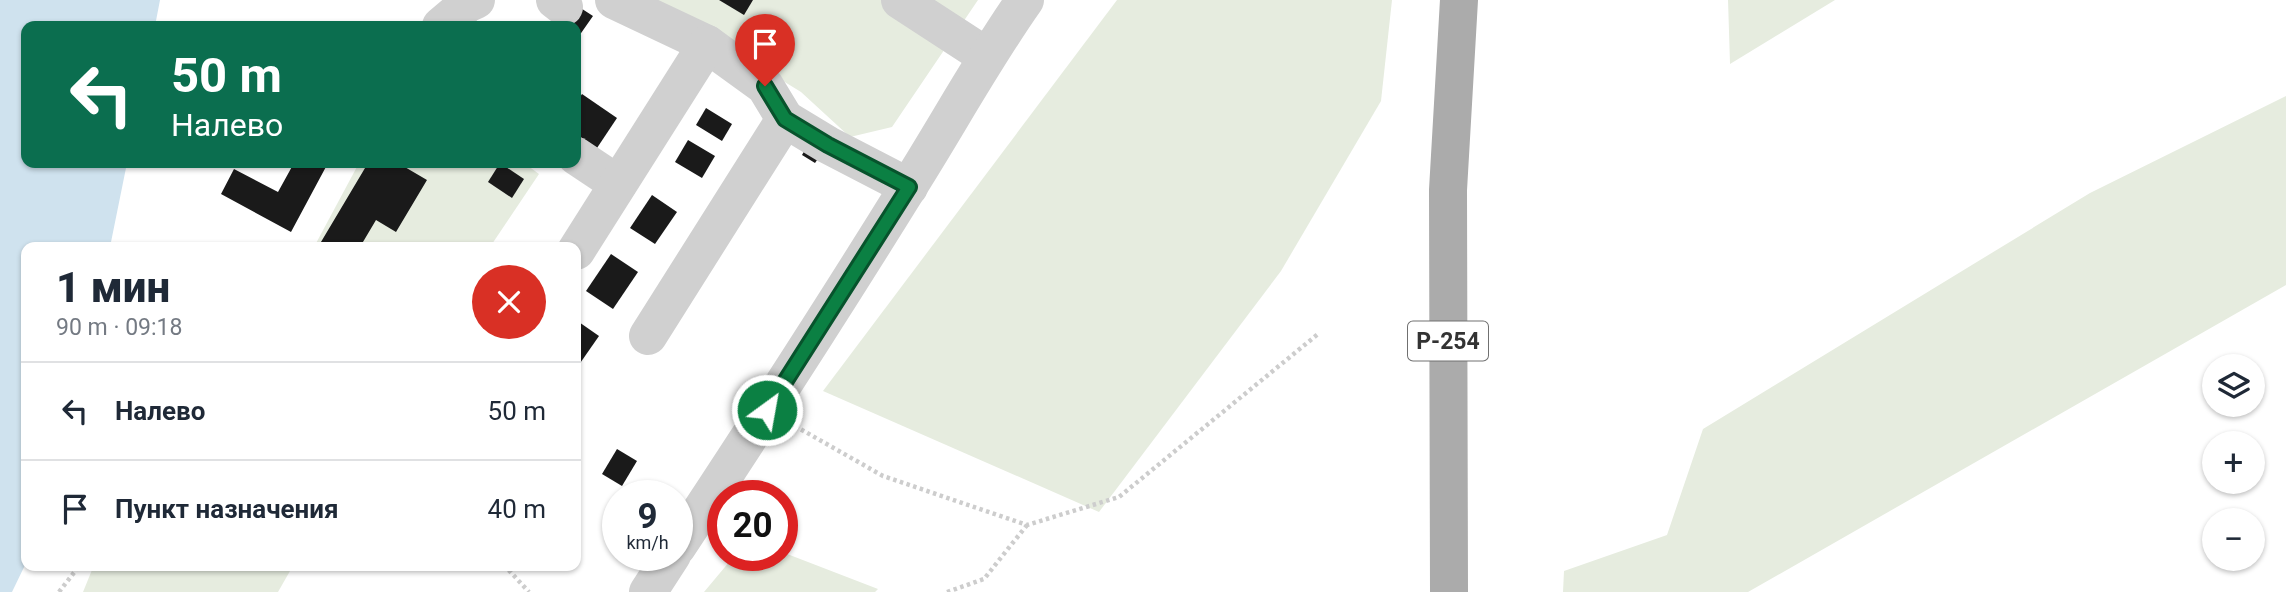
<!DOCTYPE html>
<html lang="ru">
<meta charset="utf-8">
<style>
body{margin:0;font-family:Roboto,sans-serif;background:#f2f2f3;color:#1f2937;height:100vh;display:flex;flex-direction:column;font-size:26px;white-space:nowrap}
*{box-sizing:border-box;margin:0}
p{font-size:23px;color:#747a83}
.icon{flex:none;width:38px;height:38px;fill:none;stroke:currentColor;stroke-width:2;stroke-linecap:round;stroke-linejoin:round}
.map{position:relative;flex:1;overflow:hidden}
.side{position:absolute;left:21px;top:242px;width:560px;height:329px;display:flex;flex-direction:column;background:#fff;border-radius:14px;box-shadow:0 2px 5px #0004}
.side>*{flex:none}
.guide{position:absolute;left:21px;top:21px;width:560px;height:147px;border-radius:14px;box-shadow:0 2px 5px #0004;background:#0b6e4f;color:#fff;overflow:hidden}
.tools{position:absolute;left:2202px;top:354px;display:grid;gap:14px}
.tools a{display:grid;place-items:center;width:63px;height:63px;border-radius:50%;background:#fff;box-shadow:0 2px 5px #0004;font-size:35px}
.speed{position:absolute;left:602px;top:480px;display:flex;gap:14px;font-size:35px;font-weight:700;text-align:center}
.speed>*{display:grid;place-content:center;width:91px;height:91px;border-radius:50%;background:#fff;box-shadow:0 2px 5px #0004;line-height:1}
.speed small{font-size:18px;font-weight:400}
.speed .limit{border:10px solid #d22;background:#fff;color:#111}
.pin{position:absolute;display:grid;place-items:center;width:60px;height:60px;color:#fff;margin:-72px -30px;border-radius:50% 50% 50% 0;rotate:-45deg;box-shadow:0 0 7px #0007}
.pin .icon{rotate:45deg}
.me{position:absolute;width:77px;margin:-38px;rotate:32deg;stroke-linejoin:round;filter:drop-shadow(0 0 5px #0008)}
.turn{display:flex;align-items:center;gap:24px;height:147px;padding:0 35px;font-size:32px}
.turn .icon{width:91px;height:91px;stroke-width:2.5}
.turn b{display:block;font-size:49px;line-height:60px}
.round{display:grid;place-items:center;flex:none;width:74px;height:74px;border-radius:37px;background:#f2f2f3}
.summary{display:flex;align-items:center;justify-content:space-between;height:119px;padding:0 35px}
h1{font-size:42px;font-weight:800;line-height:52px}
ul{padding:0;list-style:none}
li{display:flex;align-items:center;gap:21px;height:98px;padding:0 35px;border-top:2px solid #e0e1e3}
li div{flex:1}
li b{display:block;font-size:26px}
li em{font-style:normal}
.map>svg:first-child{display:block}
.green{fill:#e6ecdf}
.water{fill:#cfe2ee}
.building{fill:#1a1a1a}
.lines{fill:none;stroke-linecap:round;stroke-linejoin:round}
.path{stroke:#cdcdcd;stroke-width:4.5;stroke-dasharray:3.5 3.5;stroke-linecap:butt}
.minor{stroke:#d0d0d0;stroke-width:38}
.major{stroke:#ababab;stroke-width:38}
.route-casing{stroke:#07532c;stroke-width:18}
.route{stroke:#0b8043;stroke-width:12}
.labels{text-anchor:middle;stroke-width:7;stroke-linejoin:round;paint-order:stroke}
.shield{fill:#fff;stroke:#707070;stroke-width:2}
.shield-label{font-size:23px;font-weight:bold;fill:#333}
</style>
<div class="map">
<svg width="2286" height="592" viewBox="0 0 2286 592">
<rect width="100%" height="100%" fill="#fff"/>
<!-- green -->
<g class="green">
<polygon points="651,0 978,0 892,127 850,137 801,92"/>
<polygon points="1117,0 1392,0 1381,101 1281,271 1099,512 823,391"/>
<polygon points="1728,0 1835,0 1730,64"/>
<polygon points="2286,96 2286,285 1748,592 1563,592 1564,571 1667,535 1703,429 2090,193"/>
<polygon points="359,163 524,163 539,174 490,247 314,247"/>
<polygon points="782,552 878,589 875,592 704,592 735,555 782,555"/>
<polygon points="94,565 277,565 290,571 278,592 83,592"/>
</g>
<!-- water -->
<polygon class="water" points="0,0 160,0 155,26 26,26 26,163 127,163 110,247 26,247 26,563 12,592 0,592"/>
<!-- building -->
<g class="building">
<polygon points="719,0 753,0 744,15"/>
<polygon points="576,5 593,16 579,36 576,34 576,26 562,25"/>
<polygon points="582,94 617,118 597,148 576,134 576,103"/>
<polygon points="706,108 732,124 722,141 696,125"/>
<polygon points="688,140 715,156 702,178 675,162"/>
<polygon points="810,141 824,150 815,163 802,155"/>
<polygon points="294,163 328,163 291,232 221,194 234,169 278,192"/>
<polygon points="368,163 398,163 427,180 396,232 376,220 360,247 318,247"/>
<polygon points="500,163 524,179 512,198 488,182"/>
<polygon points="652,195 677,212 655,244 630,228"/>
<polygon points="611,254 638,272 613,309 586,291"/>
<polygon points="576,320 599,336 576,369"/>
<polygon points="617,449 637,461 622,486 602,474"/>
</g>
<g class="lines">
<!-- path -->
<g class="path">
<polyline points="795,426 883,476 1027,525 1119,497 1318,334"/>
<polyline points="504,565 529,592"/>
<polyline points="59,592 80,565"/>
<polyline points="947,592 984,579 1027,525"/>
</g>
<!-- minor -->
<g class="minor">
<polyline points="555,0 564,7"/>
<polyline points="614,0 707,44 765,86 785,119"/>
<polyline points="900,0 986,56"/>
<polyline points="441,26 467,4 476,0"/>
<polyline points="576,156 618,184"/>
<polyline points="576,251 707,44"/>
<polyline points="648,336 785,119 828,145 909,187"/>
<path d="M677,547C755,429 832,310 907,189C947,126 982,61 1025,0"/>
<polyline points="648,592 672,555"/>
</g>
<!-- major -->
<polyline class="major" points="1449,592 1448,190 1459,0"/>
</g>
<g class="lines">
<defs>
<polyline id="route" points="765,86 785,119 828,145 909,187 767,410"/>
</defs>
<!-- route casing -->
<use href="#route" class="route-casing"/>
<!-- route -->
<use href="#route" class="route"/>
</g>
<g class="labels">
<!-- shield labels -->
<rect class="shield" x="1408" y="321.5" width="80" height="39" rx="5"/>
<g class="shield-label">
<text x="1448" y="349">Р-254</text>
</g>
</g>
</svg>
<div class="tools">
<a><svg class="icon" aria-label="layers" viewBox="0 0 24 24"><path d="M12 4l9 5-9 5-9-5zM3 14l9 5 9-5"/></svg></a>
<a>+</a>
<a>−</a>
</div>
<div class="speed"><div>9<small>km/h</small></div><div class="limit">20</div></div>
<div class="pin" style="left:765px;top:86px;background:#d93025"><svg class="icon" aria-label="arrive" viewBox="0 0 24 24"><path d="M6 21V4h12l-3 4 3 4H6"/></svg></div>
<svg class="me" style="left:767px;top:410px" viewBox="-20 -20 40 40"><circle r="17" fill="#0b8043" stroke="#fff" stroke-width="3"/><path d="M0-11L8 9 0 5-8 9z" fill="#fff"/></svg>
<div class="guide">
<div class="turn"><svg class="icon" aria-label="left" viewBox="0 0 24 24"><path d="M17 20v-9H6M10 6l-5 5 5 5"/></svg><div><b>50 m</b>Налево</div></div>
</div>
<section class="side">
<div class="summary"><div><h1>1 мин</h1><p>90 m · 09:18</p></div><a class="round" style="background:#d93025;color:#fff"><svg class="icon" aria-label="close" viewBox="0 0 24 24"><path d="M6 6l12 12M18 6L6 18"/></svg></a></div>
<ul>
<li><svg class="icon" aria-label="left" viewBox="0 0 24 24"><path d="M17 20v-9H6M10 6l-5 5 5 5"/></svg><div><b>Налево</b></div><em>50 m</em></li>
<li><svg class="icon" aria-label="arrive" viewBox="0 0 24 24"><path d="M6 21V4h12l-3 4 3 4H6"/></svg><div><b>Пункт назначения</b></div><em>40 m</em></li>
</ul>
</section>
</div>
